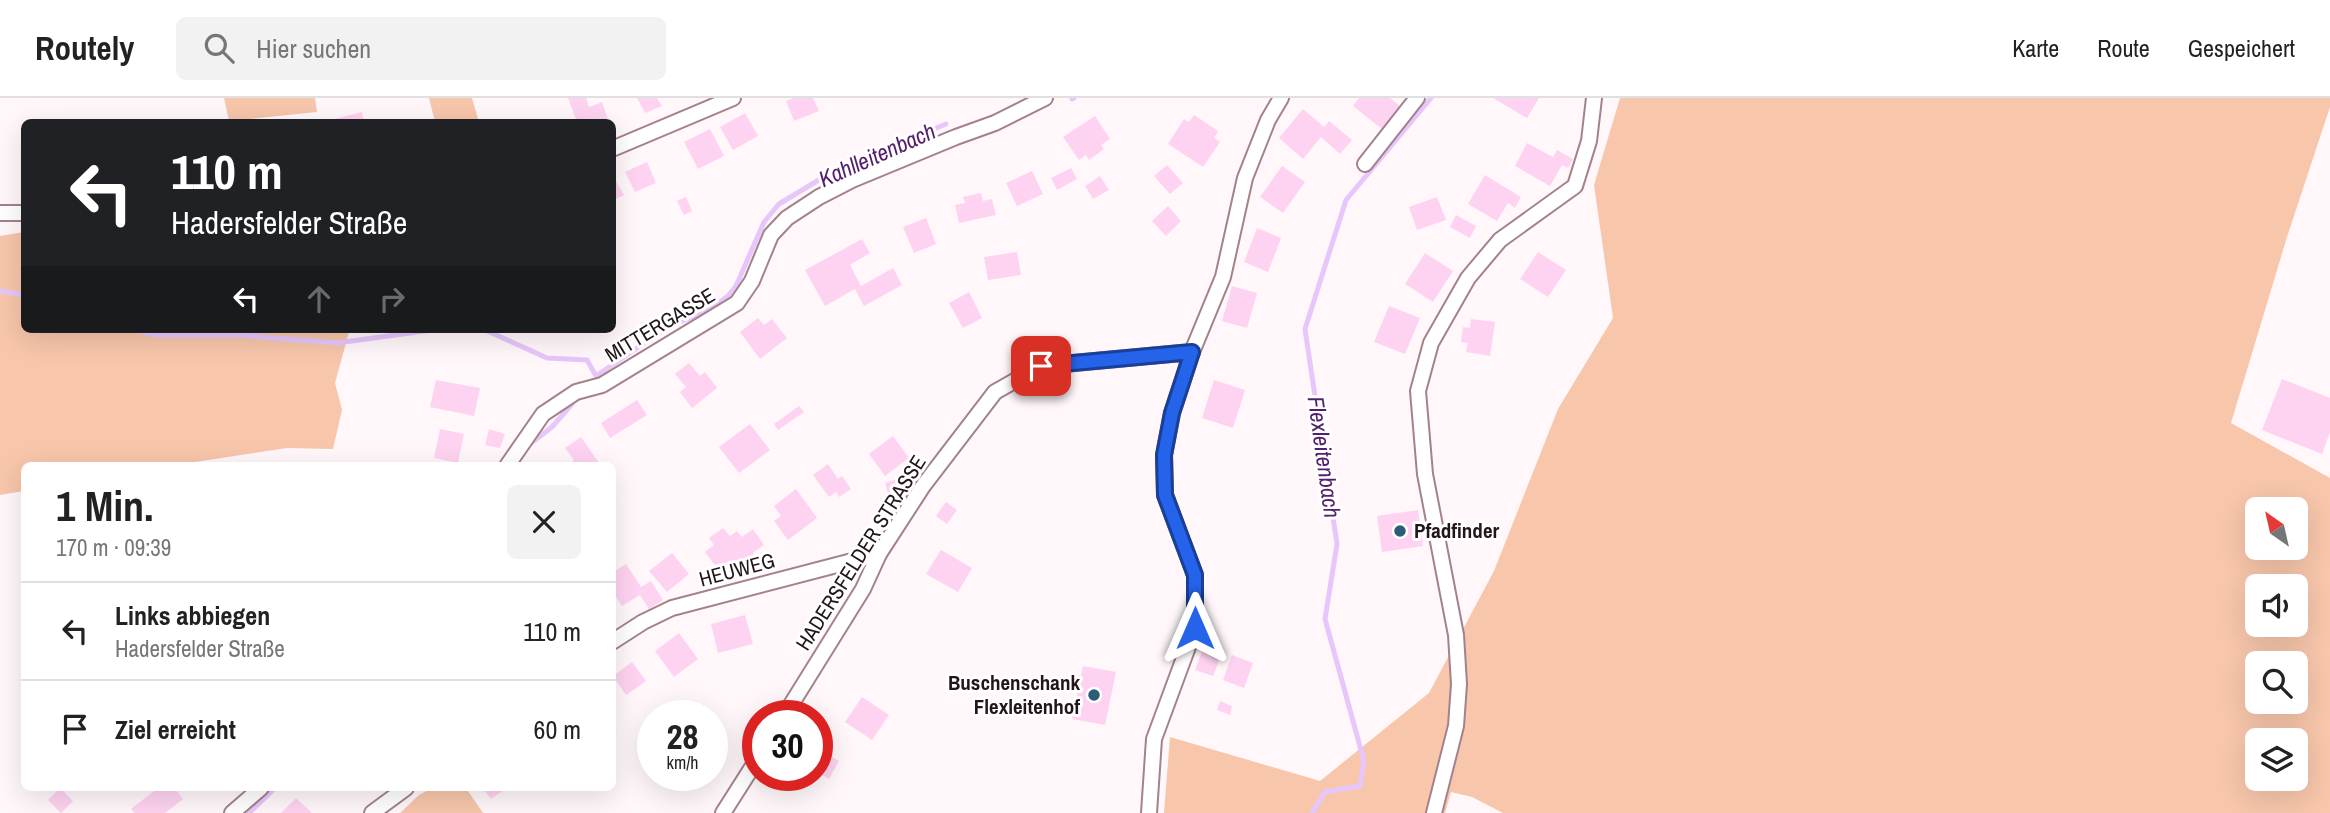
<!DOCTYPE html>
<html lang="de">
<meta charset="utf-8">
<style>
body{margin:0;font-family:"Archivo Narrow",sans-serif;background:#f2f2f2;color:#222;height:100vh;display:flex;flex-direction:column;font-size:26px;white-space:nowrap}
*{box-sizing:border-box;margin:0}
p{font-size:23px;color:#767676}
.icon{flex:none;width:38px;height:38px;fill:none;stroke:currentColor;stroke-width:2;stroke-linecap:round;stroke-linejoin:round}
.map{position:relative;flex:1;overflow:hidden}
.side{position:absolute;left:21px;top:364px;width:595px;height:329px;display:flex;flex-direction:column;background:#fff;border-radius:10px;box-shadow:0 7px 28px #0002}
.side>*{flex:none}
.banner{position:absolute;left:21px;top:21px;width:595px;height:214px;border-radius:10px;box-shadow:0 7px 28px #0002;background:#202124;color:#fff;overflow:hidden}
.needle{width:46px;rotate:326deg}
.tools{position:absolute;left:2245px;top:399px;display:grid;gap:14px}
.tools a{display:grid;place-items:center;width:63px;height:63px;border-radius:10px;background:#fff;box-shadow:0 7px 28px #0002;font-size:35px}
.speed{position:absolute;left:637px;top:602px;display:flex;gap:14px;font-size:35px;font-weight:700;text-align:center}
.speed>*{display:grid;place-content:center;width:91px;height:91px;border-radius:50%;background:#fff;box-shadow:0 7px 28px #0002;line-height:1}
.speed small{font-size:18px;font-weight:400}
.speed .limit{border:10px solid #d22;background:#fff;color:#111}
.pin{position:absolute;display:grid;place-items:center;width:60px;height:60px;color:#fff;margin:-30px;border-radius:14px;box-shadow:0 4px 10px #0006}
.me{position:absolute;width:77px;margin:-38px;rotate:0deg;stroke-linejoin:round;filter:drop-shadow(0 0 5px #0008)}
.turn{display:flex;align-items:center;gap:24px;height:147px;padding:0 35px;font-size:32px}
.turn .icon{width:91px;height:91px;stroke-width:2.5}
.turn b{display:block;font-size:49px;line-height:60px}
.lanes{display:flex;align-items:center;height:66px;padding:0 35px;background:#0003;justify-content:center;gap:35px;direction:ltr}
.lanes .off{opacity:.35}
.round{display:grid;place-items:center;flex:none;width:74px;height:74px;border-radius:10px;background:#f2f2f2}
.summary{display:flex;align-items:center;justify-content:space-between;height:119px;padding:0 35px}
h1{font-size:42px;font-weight:700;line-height:52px}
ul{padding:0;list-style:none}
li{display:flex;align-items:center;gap:21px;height:98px;padding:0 35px;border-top:2px solid #e0e0e0}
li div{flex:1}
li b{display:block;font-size:26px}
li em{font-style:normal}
header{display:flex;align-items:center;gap:42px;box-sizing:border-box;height:98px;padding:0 35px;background:#fff;border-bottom:2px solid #e0e0e0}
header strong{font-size:33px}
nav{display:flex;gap:38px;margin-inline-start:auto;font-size:24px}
.search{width:490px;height:63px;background:#f2f2f2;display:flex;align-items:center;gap:18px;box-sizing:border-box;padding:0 24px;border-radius:10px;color:#767676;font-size:26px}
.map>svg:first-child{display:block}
.green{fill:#f7c6ab;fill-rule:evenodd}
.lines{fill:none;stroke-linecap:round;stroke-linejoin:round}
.stream{stroke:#e7c6fc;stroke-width:5}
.building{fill:#fed3f1}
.street-casing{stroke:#a4828b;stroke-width:18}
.street{stroke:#fff;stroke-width:14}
.route-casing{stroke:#184099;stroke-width:18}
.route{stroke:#2563eb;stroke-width:12}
.poi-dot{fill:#2c5c7a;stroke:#fff;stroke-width:2.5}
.labels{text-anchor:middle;stroke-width:6;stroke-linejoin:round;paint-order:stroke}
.street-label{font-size:21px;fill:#221619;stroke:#fff}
.poi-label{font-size:21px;font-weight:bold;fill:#221619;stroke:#fff;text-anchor:start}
.water-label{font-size:23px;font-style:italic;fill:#521f6c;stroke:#fff}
</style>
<header>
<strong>Routely</strong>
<div class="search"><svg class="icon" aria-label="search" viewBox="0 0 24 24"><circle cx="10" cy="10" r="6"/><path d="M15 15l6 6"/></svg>Hier suchen</div>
<nav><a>Karte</a><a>Route</a><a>Gespeichert</a></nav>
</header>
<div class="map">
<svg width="2330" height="715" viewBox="0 0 2330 715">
<rect width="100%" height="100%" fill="#fff7f9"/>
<!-- green -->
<g class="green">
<polygon points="224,0 315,0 317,14 229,23"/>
<polygon points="429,0 472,0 479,24 435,24"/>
<path d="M1620,0H2330V9L2287,139L2231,325L2330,380V715H1503L1472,699L1451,694L1445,715H1164L1170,639L1320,683L1429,595L1494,473L1558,311L1613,220L1594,87ZM2258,411H2296V450H2258ZM2258,488H2296V527H2258ZM2258,565H2296V604H2258ZM2258,642H2296V681H2258Z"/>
<polygon points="24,134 24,231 302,231 349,234 335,285 342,312 333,351 287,350 175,367 24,368 24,393 0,397 0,138"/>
<polygon points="432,690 466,690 483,715 400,715 419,697"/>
</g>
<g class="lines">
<!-- stream -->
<g class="stream">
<polyline points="1072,1 1074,0"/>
<polyline points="0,193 24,197"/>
<polyline points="132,231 155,237 240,237 337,245 439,231"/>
<polyline points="483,231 547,260 587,262 596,278 669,228 706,214 728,198 736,188 764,124 779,106 837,71 946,26"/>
<polyline points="526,349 552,329 572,306"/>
<polyline points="249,715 275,690"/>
<polyline points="1312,715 1325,694 1360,688 1364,663 1325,521 1337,446 1305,231 1346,102 1431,0"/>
</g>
</g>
<!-- building -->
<g class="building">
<polygon points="568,0 586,0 589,9 602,4 608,21 603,24 577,24"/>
<polygon points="637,0 657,0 662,8 645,15"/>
<polygon points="793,0 813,0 819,13 794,23 786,3"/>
<polygon points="1359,0 1390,0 1400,8 1382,31 1353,8"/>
<polygon points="1493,0 1539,0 1527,20"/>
<polygon points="1303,11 1324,29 1329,23 1352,42 1340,56 1321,39 1303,61 1279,40"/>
<polygon points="362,14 364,24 331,24 330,22"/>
<polygon points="745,15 758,38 733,52 720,29"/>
<polygon points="1194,17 1218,33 1214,40 1220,44 1203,69 1168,46 1184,21 1189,24"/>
<polygon points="1095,18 1110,41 1101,47 1104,51 1089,62 1086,57 1079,62 1063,39"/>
<polygon points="710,31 724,58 698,71 684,44"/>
<polygon points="1527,45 1553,59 1557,52 1573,61 1568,70 1562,67 1550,88 1515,68"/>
<polygon points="647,64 656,85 635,94 625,74"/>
<polygon points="1167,67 1183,85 1170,96 1154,78"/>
<polygon points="1282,68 1305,84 1283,115 1260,99"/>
<polygon points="1071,70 1077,81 1057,92 1051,80"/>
<polygon points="1032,73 1043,96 1017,108 1006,85"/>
<polygon points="612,76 624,97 612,103"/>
<polygon points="1485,77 1521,99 1515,110 1508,105 1497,123 1468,106"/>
<polygon points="1100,78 1109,92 1093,101 1085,88"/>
<polygon points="981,95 983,103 992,101 996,117 959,125 955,107 965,105 963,99"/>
<polygon points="686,99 692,113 684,117 677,103"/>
<polygon points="1437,99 1446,122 1417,132 1409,109"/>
<polygon points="1168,108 1181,123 1166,138 1152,123"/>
<polygon points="1456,117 1476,128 1470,140 1450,129"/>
<polygon points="926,120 936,146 914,155 903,129"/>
<polygon points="1257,130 1281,140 1268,174 1244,164"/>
<polygon points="862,141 870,155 850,167 861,188 893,170 902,187 864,208 855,191 825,208 805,172"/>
<polygon points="1017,154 1021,177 988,182 984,159"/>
<polygon points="1538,154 1566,172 1548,199 1520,181"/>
<polygon points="1425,155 1453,173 1433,204 1405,186"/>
<polygon points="1232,188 1257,195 1247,230 1222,223"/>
<polygon points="969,194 982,220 963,230 949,205"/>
<polygon points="1389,208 1420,220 1405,256 1374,244"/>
<polygon points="758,220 764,227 772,221 787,240 760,261 740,234"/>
<polygon points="1471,221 1495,224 1490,258 1466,254 1468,245 1461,244 1463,229 1470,230"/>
<polygon points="689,265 700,278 705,274 717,290 692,310 680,294 686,289 675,276"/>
<polygon points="2282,281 2330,300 2330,334 2322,356 2262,332"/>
<polygon points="436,282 480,290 474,318 430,309"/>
<polygon points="1214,282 1245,292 1233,330 1202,320"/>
<polygon points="637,302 647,317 610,340 601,325"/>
<polygon points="799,308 804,314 778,332 774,326"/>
<polygon points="750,326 770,352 739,375 719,349"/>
<polygon points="440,331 464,336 458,365 434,360"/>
<polygon points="489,331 505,336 500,350 485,347"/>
<polygon points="893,338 909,360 885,378 869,356"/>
<polygon points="581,339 601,368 567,368 574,362 565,350"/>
<polygon points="828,366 838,381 842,378 851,391 839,399 836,394 829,399 813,377"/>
<polygon points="897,381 901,395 889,399 885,385"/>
<polygon points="796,391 817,420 788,442 774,423 781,418 774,408"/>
<polygon points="946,404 957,412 947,426 936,418"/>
<polygon points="1418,412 1423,448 1382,454 1377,418"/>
<polygon points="723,430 730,438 737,433 742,439 753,431 764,447 753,455 756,458 725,481 705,454 714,447 709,440"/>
<polygon points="941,452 972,470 958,494 926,476"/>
<polygon points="672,455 689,476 667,494 649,473"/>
<polygon points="626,466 641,489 651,483 663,502 649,511 640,497 622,508 612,493 612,475"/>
<polygon points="745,517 753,546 718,555 711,526"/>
<polygon points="679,535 698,561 674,579 655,553"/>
<polygon points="1207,540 1219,544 1216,553 1222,555 1213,578 1195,572"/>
<polygon points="1232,557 1253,565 1244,590 1223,582"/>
<polygon points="632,564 646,583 626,597 613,578"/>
<polygon points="1083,568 1116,574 1105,627 1072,621"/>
<polygon points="862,599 889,617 872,642 845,624"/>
<polygon points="1220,603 1232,608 1230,617 1217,612"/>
<polygon points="817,650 839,663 829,681 817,674"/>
<polygon points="60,690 73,703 61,715 48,702"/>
<polygon points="158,690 174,690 183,701 165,715 135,715 131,711"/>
<polygon points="482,690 507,690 491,701"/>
<polygon points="296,700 312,715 281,715"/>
</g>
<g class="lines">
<defs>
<g id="street">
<polyline points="612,51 733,0"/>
<polyline points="1365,66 1417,0"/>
<polyline points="0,115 24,115"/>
<polyline points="507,368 543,316 576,294 602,287 737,205 752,183 771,137 787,120 819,99 852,82 956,39 995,25 1045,0"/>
<polyline points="612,544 643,524 672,510 879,456"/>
<polyline points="784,618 863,491 879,456 923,388 995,294 1041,268 1192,254 1223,179 1245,80 1268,22 1281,0"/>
<polyline points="232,715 261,690"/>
<polyline points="372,715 406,690"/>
<polyline points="723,715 758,660"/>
<polyline points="1149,715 1154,641 1195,530 1195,477 1165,397 1164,357 1172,315 1192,254"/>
<polyline points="1434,715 1456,628 1459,586 1456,537 1425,376 1418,293 1431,245 1468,180 1500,142 1575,88 1589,43 1594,0"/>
</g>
</defs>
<!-- street casing -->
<use href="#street" class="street-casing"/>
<!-- street -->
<use href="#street" class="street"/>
</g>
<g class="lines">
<defs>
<polyline id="route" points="1041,268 1192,254 1172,315 1164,357 1165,397 1195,477 1195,530"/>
</defs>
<!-- route casing -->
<use href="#route" class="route-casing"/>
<!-- route -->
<use href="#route" class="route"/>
</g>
<!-- markers -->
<g class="poi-dot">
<circle cx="1400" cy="433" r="7"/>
<circle cx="1094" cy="597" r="7"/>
</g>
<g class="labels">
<!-- street labels -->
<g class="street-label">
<text transform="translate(660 227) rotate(-31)" y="7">MITTERGASSE</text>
<text transform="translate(861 455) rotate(-58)" y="7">HADERSFELDER STRASSE</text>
<text transform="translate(737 472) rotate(-15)" y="7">HEUWEG</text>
</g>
<!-- poi labels -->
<g class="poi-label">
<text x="1414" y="440">Pfadfinder</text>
<text x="1080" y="592" text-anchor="end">Buschenschank<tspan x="1080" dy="24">Flexleitenhof</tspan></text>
</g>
<!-- water labels -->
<g class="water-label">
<text transform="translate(877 57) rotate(-24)" y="8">Kahlleitenbach</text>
<text transform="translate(1324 359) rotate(82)" y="8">Flexleitenbach</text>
</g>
</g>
</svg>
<div class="tools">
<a><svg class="needle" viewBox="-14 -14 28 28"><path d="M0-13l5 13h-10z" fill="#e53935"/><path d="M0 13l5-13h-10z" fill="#767676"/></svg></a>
<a><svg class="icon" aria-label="sound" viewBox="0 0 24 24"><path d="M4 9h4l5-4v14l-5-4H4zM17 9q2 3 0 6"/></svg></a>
<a><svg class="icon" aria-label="search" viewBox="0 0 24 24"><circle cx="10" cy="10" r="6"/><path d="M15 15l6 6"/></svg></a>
<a><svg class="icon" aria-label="layers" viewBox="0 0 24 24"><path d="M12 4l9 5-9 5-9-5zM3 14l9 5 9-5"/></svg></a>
</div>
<div class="speed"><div>28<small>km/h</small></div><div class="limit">30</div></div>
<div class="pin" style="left:1041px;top:268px;background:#d93025"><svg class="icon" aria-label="arrive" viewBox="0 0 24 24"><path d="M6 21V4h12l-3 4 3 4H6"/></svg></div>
<svg class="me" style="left:1195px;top:530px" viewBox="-20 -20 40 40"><path d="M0-17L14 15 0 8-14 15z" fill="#2563eb" stroke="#fff" stroke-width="4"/></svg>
<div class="banner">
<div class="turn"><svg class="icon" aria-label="left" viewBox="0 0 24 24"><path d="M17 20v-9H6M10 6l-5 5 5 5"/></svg><div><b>110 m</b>Hadersfelder Straße</div></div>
<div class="lanes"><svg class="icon" aria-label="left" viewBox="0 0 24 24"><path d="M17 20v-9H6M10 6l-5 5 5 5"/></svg><svg class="icon off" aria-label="ahead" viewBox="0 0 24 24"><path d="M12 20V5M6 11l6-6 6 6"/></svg><svg class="icon off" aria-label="right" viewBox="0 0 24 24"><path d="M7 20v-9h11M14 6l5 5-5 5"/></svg></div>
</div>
<section class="side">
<div class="summary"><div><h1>1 Min.</h1><p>170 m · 09:39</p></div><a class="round"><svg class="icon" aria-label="close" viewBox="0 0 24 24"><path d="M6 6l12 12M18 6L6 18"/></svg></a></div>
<ul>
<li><svg class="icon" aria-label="left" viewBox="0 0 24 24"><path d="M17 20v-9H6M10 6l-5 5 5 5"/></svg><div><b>Links abbiegen</b><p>Hadersfelder Straße</p></div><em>110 m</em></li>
<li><svg class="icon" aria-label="arrive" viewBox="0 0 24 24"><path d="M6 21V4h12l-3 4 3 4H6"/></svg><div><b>Ziel erreicht</b></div><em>60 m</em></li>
</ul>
</section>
</div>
